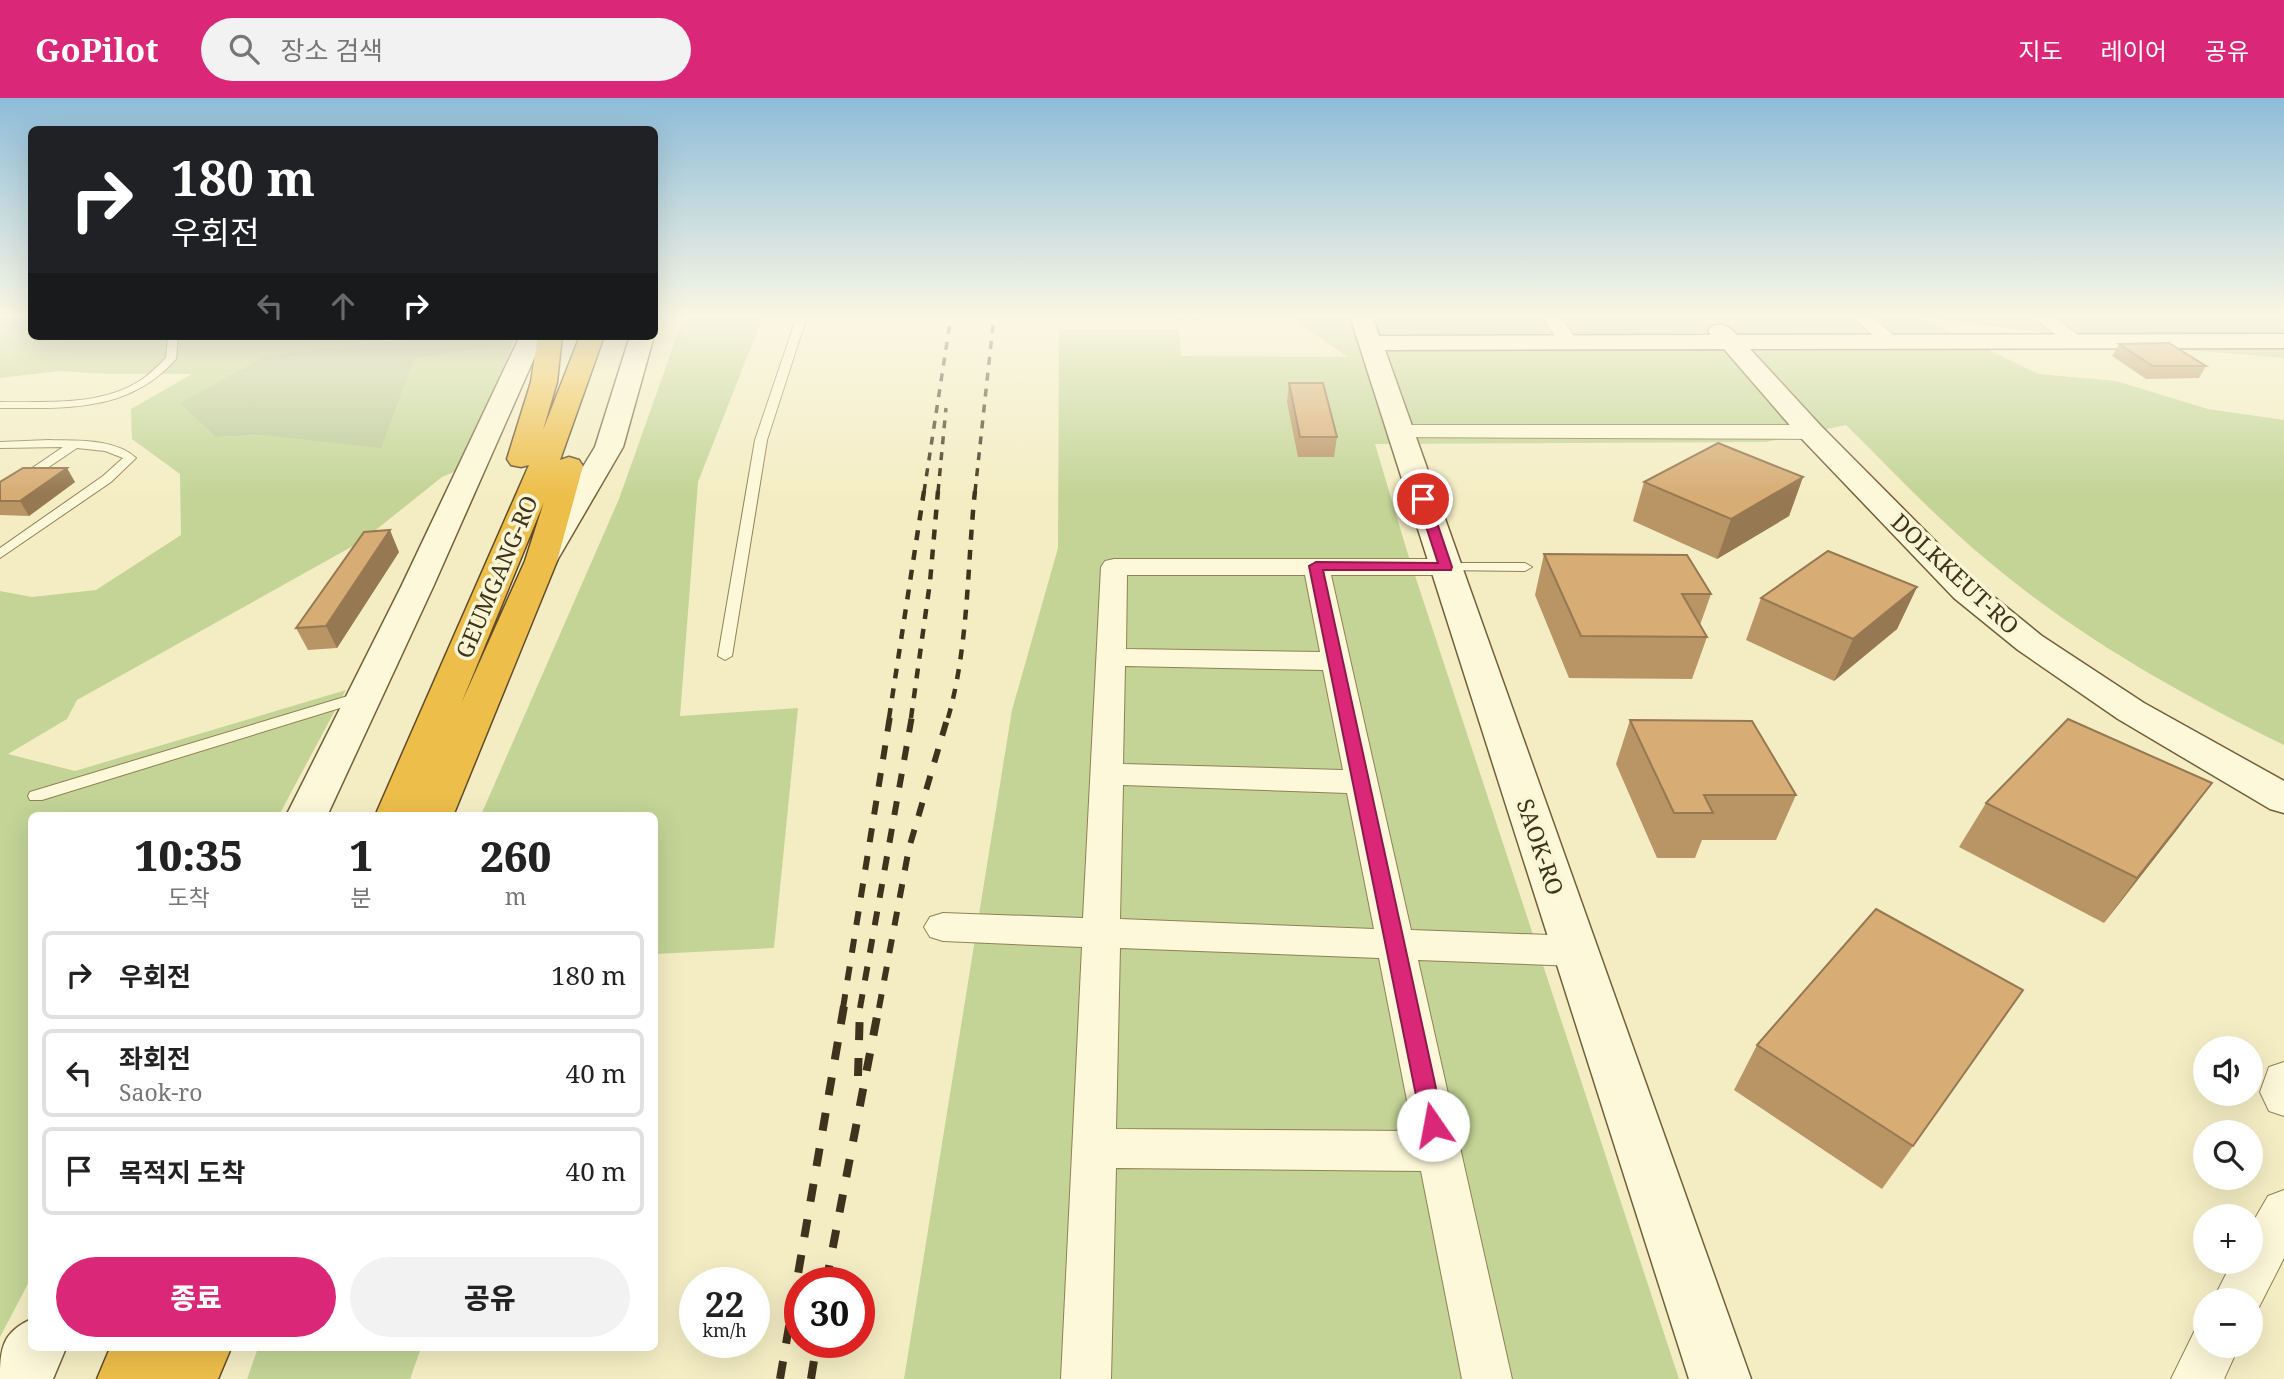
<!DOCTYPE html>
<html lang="ko">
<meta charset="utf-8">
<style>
body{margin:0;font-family:"Noto Serif","Noto Sans KR",serif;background:#f2f2f2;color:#222;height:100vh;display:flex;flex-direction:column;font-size:26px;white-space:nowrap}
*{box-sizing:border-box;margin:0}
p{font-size:23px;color:#767676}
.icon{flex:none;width:38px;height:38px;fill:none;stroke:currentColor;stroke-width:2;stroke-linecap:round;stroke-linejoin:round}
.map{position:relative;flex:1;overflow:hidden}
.details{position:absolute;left:28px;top:714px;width:630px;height:539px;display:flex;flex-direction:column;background:#fff;border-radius:10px;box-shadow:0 7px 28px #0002}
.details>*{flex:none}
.top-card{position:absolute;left:28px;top:28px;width:630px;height:214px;border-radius:10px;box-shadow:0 7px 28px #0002;background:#202124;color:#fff;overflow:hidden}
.tools{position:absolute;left:2193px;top:938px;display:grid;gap:14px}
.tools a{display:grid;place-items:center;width:70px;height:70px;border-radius:50%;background:#fff;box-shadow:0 7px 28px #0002;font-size:35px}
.speed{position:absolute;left:679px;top:1169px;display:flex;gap:14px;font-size:35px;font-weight:700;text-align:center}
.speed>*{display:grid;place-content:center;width:91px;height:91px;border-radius:50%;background:#fff;box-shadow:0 7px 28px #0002;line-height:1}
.speed small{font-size:18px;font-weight:400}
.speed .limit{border:10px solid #d22;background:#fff;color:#111}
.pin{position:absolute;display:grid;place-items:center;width:60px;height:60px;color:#fff;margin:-30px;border:4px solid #fff;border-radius:50%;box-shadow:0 2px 7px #0007}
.me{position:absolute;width:77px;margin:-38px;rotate:348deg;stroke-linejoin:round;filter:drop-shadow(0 0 5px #0008)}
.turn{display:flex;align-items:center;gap:24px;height:147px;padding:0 28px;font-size:32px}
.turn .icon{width:91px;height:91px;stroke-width:2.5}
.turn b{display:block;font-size:49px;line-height:60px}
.lanes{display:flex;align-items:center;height:66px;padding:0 28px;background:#0003;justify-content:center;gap:35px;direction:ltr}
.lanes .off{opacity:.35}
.eta{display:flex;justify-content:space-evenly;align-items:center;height:119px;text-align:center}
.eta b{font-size:42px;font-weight:800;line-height:49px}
.button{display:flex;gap:14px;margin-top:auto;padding:14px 28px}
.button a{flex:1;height:80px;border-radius:42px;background:#db2777;color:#fff;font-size:28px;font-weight:800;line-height:80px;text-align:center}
.button a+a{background:#f2f2f2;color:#222}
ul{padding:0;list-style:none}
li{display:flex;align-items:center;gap:21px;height:88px;margin:0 14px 10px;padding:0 14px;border:4px solid #e0e0e0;border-radius:10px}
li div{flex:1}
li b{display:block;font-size:26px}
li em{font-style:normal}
header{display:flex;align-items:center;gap:42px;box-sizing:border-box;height:98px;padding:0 35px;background:#db2777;color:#fff}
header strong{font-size:33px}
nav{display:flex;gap:38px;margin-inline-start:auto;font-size:24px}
.search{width:490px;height:63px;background:#f2f2f2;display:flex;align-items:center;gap:18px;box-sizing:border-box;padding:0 24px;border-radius:38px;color:#767676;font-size:26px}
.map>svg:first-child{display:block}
.green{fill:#c3d496}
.cemetery{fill:#bac896}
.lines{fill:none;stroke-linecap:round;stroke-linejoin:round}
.lane-casing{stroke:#927f57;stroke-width:2}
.street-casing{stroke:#927f57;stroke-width:2}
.secondary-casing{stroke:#735f3a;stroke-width:3}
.highway-casing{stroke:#5f4b2c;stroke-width:3}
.lane{fill:#fdf8d9;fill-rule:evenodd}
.street{fill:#fdf8d9;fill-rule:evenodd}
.secondary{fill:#fdf8d9;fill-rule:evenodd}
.highway{fill:#edbe4a;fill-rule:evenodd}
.rail-far3{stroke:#40331d;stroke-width:3.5;stroke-dasharray:8 8;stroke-linecap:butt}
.rail-far2{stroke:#40331d;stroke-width:4.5;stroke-dasharray:10 10;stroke-linecap:butt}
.rail-far1{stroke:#40331d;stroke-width:6;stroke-dasharray:14 14;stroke-linecap:butt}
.rail{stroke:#40331d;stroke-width:8;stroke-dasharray:18 18;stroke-linecap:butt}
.wall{fill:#b99465}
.shaded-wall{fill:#967852}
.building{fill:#d7ac75;stroke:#967852;stroke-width:2}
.route{fill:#db2777;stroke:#8e194d;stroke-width:2}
.labels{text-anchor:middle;stroke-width:7;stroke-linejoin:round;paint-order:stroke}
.street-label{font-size:23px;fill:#40331d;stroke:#faf5d5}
</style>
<header>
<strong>GoPilot</strong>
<div class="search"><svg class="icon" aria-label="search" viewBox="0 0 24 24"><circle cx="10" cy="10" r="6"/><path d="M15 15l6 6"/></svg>장소 검색</div>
<nav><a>지도</a><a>레이어</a><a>공유</a></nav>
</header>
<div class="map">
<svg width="2284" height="1281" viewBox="0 0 2284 1281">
<rect width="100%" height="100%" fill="#f4edc4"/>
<!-- green -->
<g class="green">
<polygon points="0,218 28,218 31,222 32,238 461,238 344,247 266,258 216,339 263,337 414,261 513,245 463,370 442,379 362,443 77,602 67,621 8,656 75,673 346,592 279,717 32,718 31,1180 0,1239 0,493 32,499 96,492 181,437 180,376 132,341 131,311 192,276 108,276 59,273 0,280"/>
<polygon points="684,218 763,218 698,384 680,618 798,610 774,850 655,856 654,718 481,717 619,401"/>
<path d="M1288,218H2284V260L2163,250L1919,219L2039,276L2116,283L2208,311L2284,322V647C2180,596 2077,538 1988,463C1937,421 1893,373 1846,327L1766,344L1375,346L1406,450L1679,1281H904L1012,612L1058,450L1059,231L1179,232L1181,258L1348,259Z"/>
<polygon points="258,1250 421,1250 410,1281 247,1281"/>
</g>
<!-- cemetery -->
<polygon class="cemetery" points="461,238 517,238 513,245 414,261 381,350 263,337 216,339 180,305 266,258 344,247"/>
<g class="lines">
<defs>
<g id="lane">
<polygon points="797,218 807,218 767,342 732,558 725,562 718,558 755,342"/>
<path d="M1173,218H1201C1195,223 1179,223 1173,218Z"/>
<path d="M168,238H178L176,261C128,315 66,310 0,310V304C46,303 100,309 141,282C150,276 158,268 166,260Z"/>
<path d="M49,342C76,343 115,340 136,360L111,384L0,460V450L103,378L123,360L105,353L77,350L0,402V392L63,349L0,350V344Z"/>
<polygon points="1446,465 1525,465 1532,469 1525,473 1441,472 1439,469"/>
<polygon points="361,594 369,599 366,602 42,702 30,702 28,698 30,694"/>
</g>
<g id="street">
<polygon points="1542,218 1560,218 1579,245 1576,249 1562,249"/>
<polygon points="1852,218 1872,218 1901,244 1898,248 1884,248"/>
<polygon points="2031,218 2052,218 2088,244 2085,248 2071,248"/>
<polygon points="1400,327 1811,327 1819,329 1822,334 1819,339 1811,341 1392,339 1389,334 1392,329"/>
<path d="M1114,461H1446L1455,463L1459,469L1455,475L1446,477H1331L1411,832L1576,838L1589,843L1595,853L1589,863L1576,868L1418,862L1512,1281H1462L1421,1073L1116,1070L1111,1281H1061L1082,849L943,843L930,839L924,829L930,819L943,815L1083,820L1101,469L1105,463ZM1127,477H1305L1320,554L1126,551ZM1125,568L1323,572L1343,672L1123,666ZM1123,687L1347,695L1374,831L1120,821ZM1120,850L1379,860L1413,1033L1116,1031Z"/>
<polygon points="2284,964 2284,1018 2269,1013 2260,994 2269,969"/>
<polygon points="2284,1092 2284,1160 2254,1219 2250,1220 2250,1202 2213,1202 2232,1164 2250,1164 2250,1129 2268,1098"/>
<polygon points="2205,1227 2205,1248 2239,1248 2224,1281 2171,1281 2196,1230"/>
</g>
<g id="secondary">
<path d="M1350,218H1372L1379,238L1711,237L1708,233L1712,228C1724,225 1728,228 1737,237L2284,236V250L1750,251L1821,328L1978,486L2042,538L2144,605L2284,683V715L2270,711L2118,621L2018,552L1954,500L1801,340L1724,251L1385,252L1751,1281H1689Z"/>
<polygon points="520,238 544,238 433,489 327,718 286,718 401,489"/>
<polygon points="630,238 654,238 623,349 555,466 544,469 533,466 528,459 595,349"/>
<path d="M32,1221V1250H66L53,1281H0C0,1251 2,1234 32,1221Z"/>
</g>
<g id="highway">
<path d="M538,238H562L557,284L543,332L580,238H604L560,362L569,359L579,362L583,368L557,463L453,718H375L529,367L521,369L511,367L507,361L531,284ZM544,404L525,463L461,606Z"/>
<polygon points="110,1250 231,1250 218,1281 97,1281"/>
</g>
</defs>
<!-- lane casing -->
<use href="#lane" class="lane-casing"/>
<!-- street casing -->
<use href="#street" class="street-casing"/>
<!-- secondary casing -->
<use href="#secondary" class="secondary-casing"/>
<!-- highway casing -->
<use href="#highway" class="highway-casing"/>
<!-- lane -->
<use href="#lane" class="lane"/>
<!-- street -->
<use href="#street" class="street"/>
<!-- secondary -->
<use href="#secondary" class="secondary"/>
<!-- highway -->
<use href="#highway" class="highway"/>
<!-- rail-far3 -->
<g class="rail-far3">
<polyline points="924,394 951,218"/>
<polyline points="938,394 946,310"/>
<polyline points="975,394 994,218"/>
</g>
<!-- rail-far2 -->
<g class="rail-far2">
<polyline points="889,620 924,393"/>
<polyline points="911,620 930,484 938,393"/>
<path d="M948,620C969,547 967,467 975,393"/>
</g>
<!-- rail-far1 -->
<g class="rail-far1">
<polyline points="843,910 890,618"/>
<polyline points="860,910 912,618"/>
<polyline points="879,910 909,750 948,618"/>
</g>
<!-- rail -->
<g class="rail">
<polyline points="858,978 860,908"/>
<polyline points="826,1185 879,908"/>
<polyline points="780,1281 844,908"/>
<polyline points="811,1281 817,1244"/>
</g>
</g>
<!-- wall -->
<g class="wall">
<polygon points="2119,246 2206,268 2199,280 2146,281 2112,258"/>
<polygon points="1289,285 1337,339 1334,359 1298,359 1287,304"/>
<polygon points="1803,379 1789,418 1717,461 1633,423 1644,384"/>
<polygon points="0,384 75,384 29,418 0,417"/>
<polygon points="399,454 337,550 308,552 296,530"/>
<polygon points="1544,456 1711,496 1700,527 1707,539 1692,581 1569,580 1535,497"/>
<polygon points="1917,489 1897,531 1834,583 1746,542 1761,500"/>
<polygon points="1630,622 1796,697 1776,742 1702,742 1695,760 1657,760 1616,666"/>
<polygon points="1986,705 2179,729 2104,825 1959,749"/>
<polygon points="1757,947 1913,1048 1882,1091 1734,992"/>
</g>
<!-- shaded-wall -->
<g class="shaded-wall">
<polygon points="67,370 75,384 29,418 20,403"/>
<polygon points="1803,379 1789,418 1717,461 1731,421"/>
<polygon points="390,432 399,454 337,550 326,528"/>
<polygon points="1917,489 1897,531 1834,583 1853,541"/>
<polygon points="2212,685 2179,729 2104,825 2137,780"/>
</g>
<!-- building -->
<g class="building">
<polygon points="2169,245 2206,268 2153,268 2119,246"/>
<polygon points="1289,285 1323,285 1337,339 1300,339"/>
<polygon points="1718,345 1803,379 1731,421 1644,384"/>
<polygon points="23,370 67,370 20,403 0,403 0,384"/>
<polygon points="390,432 326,528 296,530 364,434"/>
<polygon points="1828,453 1917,489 1853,541 1761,500"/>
<polygon points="1544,456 1687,457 1711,496 1682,496 1707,539 1581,538"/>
<polygon points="2068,621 2212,685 2137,780 1986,705"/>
<polygon points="1630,622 1752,623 1796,697 1704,697 1713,715 1674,715"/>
<polygon points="1876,811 2023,892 1913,1048 1757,947"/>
</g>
<!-- sky -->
<linearGradient id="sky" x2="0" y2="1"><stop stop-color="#8dbcd9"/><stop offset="0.55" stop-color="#faf7e4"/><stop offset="1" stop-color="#faf7e4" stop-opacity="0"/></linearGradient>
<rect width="2284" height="397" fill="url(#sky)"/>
<!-- route -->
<polygon class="route" points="1423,398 1429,401 1452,469 1451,472 1323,472 1444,1027 1441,1034 1433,1037 1425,1034 1422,1027 1309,468 1316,464 1438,465 1417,401"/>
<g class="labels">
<!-- street labels -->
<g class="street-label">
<text transform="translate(1955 476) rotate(43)" y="8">DOLKKEUT-RO</text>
<text transform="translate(497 479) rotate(-67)" y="8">GEUMGANG-RO</text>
<text transform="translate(1540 749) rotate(71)" y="8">SAOK-RO</text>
</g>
</g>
</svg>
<div class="tools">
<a><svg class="icon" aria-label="sound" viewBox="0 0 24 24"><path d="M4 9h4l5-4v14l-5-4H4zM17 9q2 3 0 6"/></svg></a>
<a><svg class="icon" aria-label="search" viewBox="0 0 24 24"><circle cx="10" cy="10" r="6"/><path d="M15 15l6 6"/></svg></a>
<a>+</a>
<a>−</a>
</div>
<div class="speed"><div>22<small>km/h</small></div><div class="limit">30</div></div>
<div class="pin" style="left:1423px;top:401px;background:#d93025"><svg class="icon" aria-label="arrive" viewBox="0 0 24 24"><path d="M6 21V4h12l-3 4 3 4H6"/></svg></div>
<svg class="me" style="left:1433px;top:1027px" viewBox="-20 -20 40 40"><circle r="19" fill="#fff"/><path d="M0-13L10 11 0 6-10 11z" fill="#db2777"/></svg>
<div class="top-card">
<div class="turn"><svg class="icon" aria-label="right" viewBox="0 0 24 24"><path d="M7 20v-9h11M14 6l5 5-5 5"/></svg><div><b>180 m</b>우회전</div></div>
<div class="lanes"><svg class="icon off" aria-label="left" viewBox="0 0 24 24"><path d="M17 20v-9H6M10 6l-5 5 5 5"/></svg><svg class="icon off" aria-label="ahead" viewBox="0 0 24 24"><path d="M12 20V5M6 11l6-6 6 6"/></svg><svg class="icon" aria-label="right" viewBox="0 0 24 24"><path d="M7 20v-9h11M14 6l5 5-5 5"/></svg></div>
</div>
<section class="details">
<div class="eta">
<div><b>10:35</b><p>도착</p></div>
<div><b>1</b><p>분</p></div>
<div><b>260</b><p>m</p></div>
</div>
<ul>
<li><svg class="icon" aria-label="right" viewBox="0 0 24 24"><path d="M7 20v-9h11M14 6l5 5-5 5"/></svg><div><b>우회전</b></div><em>180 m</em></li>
<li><svg class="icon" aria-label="left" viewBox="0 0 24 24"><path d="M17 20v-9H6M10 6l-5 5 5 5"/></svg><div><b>좌회전</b><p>Saok-ro</p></div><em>40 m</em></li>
<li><svg class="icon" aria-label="arrive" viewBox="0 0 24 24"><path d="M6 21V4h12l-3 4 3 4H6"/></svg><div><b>목적지 도착</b></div><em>40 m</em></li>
</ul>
<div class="button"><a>종료</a><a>공유</a></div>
</section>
</div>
